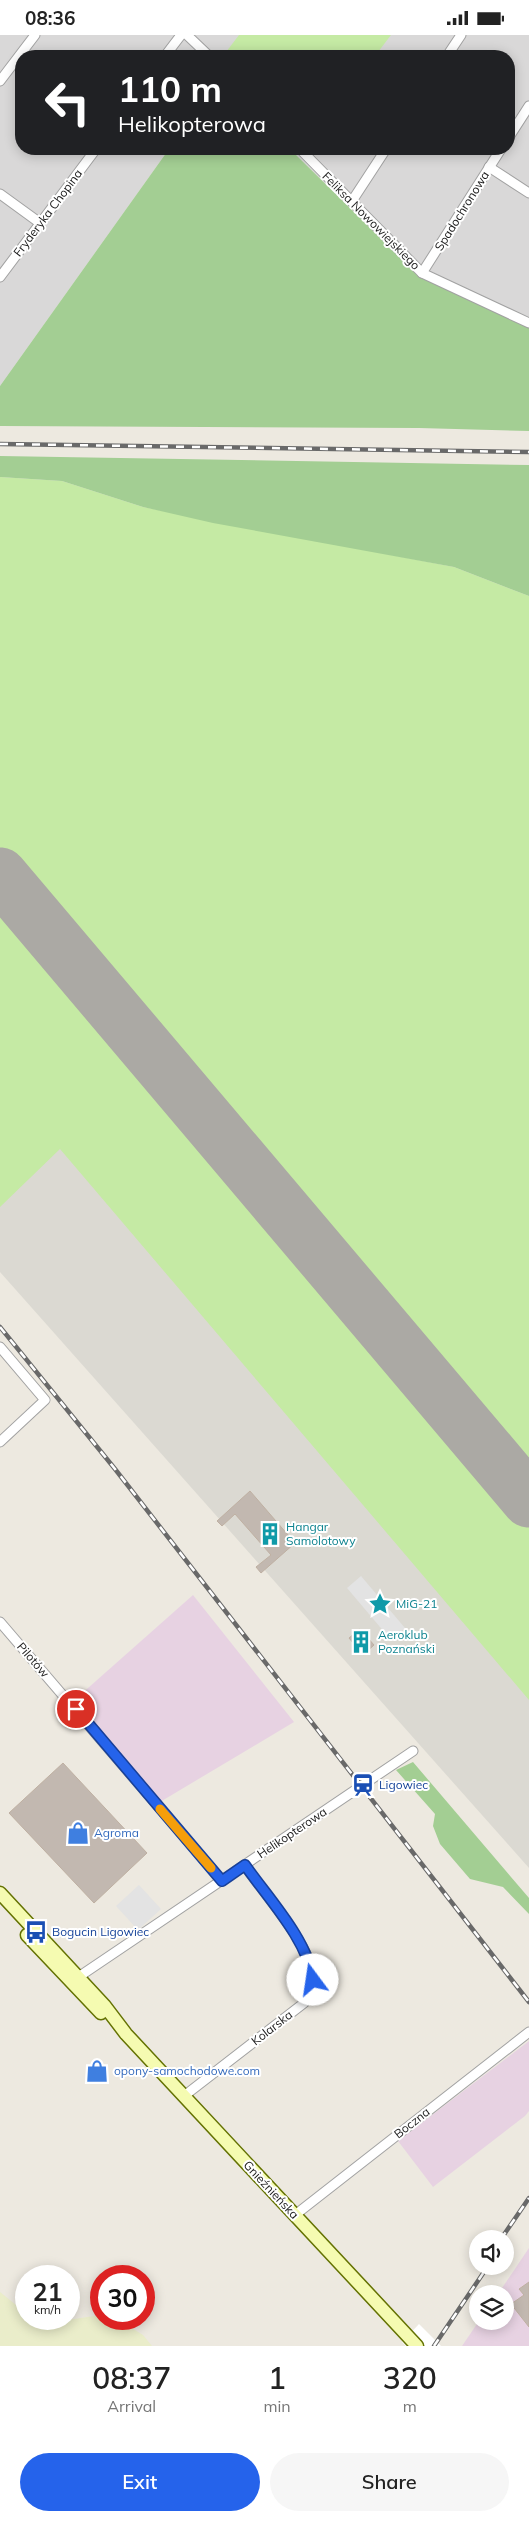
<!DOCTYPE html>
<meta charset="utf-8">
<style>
body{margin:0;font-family:Mulish,sans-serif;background:#f6f6f6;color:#222;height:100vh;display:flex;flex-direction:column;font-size:19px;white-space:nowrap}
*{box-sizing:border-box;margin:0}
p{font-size:16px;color:#767676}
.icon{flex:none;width:28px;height:28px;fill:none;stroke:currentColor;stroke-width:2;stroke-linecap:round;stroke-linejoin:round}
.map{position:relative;height:2311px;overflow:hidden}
.side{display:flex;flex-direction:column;background:#fff;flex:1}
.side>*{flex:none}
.guide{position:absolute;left:15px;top:15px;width:500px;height:105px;border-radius:20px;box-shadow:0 2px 12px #0003;background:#202124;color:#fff;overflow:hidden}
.fabs{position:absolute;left:469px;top:2195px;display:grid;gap:10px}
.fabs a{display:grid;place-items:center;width:45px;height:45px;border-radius:50%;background:#fff;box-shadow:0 2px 12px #0003;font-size:25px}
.speed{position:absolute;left:15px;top:2230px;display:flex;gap:10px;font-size:25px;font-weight:700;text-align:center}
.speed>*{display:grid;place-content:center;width:65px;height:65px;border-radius:50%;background:#fff;box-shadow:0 2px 12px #0003;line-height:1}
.speed small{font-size:12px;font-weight:400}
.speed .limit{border:8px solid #d22;background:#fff;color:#111}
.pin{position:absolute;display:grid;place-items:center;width:42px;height:42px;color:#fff;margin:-21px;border:2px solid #fff;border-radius:50%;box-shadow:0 1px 5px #0007}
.me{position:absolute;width:55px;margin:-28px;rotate:346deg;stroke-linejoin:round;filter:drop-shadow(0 0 4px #0008)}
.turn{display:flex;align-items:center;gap:18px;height:105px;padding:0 20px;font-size:22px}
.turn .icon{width:65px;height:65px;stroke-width:2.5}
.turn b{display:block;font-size:35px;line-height:42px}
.eta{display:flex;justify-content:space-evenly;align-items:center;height:85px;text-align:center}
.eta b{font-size:30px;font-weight:600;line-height:35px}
.cta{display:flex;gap:10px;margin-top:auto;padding:10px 20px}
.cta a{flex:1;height:58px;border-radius:30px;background:#2563eb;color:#fff;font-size:20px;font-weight:600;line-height:58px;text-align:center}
.cta a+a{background:#f6f6f6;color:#222}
.status{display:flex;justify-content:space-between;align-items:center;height:35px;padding:0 25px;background:#fff;direction:ltr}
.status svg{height:14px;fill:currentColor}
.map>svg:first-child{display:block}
.residential{fill:#d9d8d8}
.industrial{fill:#e7d2e2}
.airport{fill:#dbd9d2}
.farmland{fill:#eaedca}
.grass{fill:#c5eaa4}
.forest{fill:#a3ce93}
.parking{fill:#e3e3e3}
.pier{fill:#fff}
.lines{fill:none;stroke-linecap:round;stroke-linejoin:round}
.runway{stroke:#aba9a4;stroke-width:55}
.building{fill:#c2b8b0;stroke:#bfb0a2}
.street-casing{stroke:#a2a2a2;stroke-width:11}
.secondary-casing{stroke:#647202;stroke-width:15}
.street{stroke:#fff;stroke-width:9}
.secondary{stroke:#f5fbb1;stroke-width:12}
.rail-casing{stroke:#696969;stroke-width:4.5}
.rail{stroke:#fff;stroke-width:2.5;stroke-dasharray:8;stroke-linecap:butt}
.route-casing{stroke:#184099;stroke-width:12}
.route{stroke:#2563eb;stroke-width:9}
.slow{stroke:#f59e0b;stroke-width:9}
.labels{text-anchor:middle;stroke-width:4;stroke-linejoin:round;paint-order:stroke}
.street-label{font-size:12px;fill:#1b1b1b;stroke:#fff}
.culture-label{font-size:12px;fill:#0d838f;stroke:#fff;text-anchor:start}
.transit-label{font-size:12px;fill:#164399;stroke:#fff;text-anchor:start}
.shop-label{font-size:12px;fill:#366cbe;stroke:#fff;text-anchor:start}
</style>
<div class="status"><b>08:36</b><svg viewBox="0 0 49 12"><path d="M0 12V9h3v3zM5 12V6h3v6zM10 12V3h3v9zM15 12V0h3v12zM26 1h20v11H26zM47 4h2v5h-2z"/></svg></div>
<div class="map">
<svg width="529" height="2311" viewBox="0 0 529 2311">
<rect width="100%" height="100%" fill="#ede9e0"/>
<!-- residential -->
<polygon class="residential" points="0,0 529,0 529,292 419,241 290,114 509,114 509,21 21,21 21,114 169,114 0,351"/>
<!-- industrial -->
<g class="industrial">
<polygon points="193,1560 294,1687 160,1767 77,1672 79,1661"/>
<polygon points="529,2006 529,2076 525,2081 433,2152 398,2106"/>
<polygon points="529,2213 529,2311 462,2311 479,2286 505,2286 505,2259 498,2259"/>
</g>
<!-- airport -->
<polygon class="airport" points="0,471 529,1061 529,1833 0,1237"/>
<!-- farmland -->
<polygon class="farmland" points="0,2257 26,2278 26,2284 34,2284 40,2289 101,2280 101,2284 117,2284 143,2300 152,2311 0,2311"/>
<!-- grass -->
<g class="grass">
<polygon points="239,0 391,0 375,21 223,21"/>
<polygon points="0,442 62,446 143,472 454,532 529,561 529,1665 60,1114 0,1172"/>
</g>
<!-- forest -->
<g class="forest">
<polygon points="169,114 290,114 419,241 529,292 529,396 419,393 0,391 0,351"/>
<polygon points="0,421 529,430 529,561 454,532 213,488 143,472 62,446 0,442"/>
<polygon points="413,1727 529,1863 529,1879 503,1852 470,1844 440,1809 433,1791 435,1779 396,1735"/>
</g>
<!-- parking -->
<g class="parking">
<polygon points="361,1541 405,1593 391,1605 347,1553"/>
<polygon points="139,1850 161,1874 138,1895 116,1871"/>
</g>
<!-- pier -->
<polygon class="pier" points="419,2289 441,2311 406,2311 402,2307"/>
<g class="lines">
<!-- runway -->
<polyline class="runway" points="0,840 529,1465"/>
</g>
<!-- building -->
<g class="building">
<polygon points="250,1456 295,1508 261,1538 256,1532 271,1520 235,1479 222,1491 217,1486"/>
<polygon points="360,1594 374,1610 363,1620 349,1603"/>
<polygon points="63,1728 147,1818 94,1868 9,1778"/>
<polygon points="529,2247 529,2292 511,2269 524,2260 519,2254"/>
</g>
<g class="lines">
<defs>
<g id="street">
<polyline points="187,0 209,21"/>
<polyline points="165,21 181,0"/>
<polyline points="447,21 461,0"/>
<polyline points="0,46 35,0"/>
<polyline points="509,102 529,71"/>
<polyline points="300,114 422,238 529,288"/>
<polyline points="489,132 529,158"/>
<polyline points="0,159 40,188"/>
<polyline points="352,166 386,114"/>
<polyline points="422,238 501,114"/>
<polyline points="0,242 96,114"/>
<polyline points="0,1312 45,1365 0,1407"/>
<polyline points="0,1587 222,1846"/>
<polyline points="74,1945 413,1716"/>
<path d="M184,2061L304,1968C313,1958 314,1946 311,1932C306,1907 261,1854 245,1831"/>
<polyline points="295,2180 529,1997"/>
</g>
<g id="secondary">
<polyline points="0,1858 104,1970 126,1999 417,2311"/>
<polyline points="27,1900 101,1978"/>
</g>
</defs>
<!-- street casing -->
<use href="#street" class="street-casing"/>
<!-- secondary casing -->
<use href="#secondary" class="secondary-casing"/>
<!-- street -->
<use href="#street" class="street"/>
<!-- secondary -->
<use href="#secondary" class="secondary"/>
<defs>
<g id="rail">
<polyline points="0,409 529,417"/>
<polyline points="0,1292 115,1434 529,1967"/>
<polyline points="501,2204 529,2163"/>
<polyline points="434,2311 488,2231"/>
</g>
</defs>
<!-- rail casing -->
<use href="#rail" class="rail-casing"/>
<!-- rail -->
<use href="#rail" class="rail"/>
</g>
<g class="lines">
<defs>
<path id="route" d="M76,1674L222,1846L245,1830C268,1863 308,1905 313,1945"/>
</defs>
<!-- route casing -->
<use href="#route" class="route-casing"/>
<!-- route -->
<use href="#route" class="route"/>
<!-- slow -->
<polyline class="slow" points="160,1774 211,1833"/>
</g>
<!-- icons -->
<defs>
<symbol id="building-bare" viewBox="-9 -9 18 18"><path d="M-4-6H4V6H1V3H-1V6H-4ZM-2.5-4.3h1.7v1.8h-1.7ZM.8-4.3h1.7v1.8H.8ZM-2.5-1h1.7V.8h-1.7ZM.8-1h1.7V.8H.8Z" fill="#0f9aa8" stroke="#fff" stroke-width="2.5" paint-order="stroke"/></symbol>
<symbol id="sight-bare" viewBox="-9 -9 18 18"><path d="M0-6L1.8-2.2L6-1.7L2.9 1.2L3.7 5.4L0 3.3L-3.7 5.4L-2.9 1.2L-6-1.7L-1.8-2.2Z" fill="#0f9aa8" stroke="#fff" stroke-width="2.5" paint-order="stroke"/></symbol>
<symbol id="station-bare" viewBox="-9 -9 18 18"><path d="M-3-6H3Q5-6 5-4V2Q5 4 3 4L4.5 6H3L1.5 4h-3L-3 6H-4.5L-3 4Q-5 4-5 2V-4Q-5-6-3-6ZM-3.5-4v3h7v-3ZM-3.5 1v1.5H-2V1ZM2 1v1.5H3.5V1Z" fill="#1a4fb4" stroke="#fff" stroke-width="2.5" paint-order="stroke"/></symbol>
<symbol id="shop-bare" viewBox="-9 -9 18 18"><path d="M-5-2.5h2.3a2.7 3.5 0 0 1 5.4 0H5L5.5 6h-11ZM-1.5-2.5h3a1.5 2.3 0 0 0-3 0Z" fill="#3f7fe0" stroke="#fff" stroke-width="2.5" paint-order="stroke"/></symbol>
<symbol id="bus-bare" viewBox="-9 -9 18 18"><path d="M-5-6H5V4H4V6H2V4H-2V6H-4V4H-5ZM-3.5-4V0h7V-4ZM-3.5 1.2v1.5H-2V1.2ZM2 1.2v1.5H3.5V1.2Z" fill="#1a4fb4" stroke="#fff" stroke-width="2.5" paint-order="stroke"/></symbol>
</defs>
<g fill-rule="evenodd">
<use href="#building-bare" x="254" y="1483" width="32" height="32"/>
<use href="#sight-bare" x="364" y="1553" width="32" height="32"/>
<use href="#building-bare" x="345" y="1591" width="32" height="32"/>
<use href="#station-bare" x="347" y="1734" width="32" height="32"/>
<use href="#shop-bare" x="62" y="1782" width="32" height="32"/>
<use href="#bus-bare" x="20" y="1881" width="32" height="32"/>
<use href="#shop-bare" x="81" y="2020" width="32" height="32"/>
</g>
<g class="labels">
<!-- street labels -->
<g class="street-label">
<text transform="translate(462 176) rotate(-58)" y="4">Spadochronowa</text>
<text transform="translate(48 178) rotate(-53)" y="4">Fryderyka Chopina</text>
<text transform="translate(371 186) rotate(45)" y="4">Feliksa Nowowiejskiego</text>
<text transform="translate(33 1625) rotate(49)" y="4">Pilotów</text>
<text transform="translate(292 1798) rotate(-34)" y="4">Helikopterowa</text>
<text transform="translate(272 1993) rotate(-38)" y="4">Kolarska</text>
<text transform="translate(412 2088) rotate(-38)" y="4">Boczna</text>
<text transform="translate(271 2155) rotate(47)" y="4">Gnieźnieńska</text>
</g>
<!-- culture labels -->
<g class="culture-label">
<text x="286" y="1496">Hangar<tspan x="286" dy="14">Samolotowy</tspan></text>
<text x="396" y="1573">MiG-21</text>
<text x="378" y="1604">Aeroklub<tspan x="378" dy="14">Poznański</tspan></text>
</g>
<!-- transit labels -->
<g class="transit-label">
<text x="379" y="1754">Ligowiec</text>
<text x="52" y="1901">Bogucin Ligowiec</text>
</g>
<!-- shop labels -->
<g class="shop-label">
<text x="94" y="1802">Agroma</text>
<text x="114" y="2040">opony-samochodowe.com</text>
</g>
</g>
</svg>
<div class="fabs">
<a><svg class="icon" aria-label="sound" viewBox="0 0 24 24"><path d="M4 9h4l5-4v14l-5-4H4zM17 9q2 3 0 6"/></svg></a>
<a><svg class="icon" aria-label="layers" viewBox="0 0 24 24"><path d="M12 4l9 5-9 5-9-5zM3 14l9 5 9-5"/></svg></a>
</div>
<div class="speed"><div>21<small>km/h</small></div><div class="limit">30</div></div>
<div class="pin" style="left:76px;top:1674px;background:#d93025"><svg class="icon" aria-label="arrive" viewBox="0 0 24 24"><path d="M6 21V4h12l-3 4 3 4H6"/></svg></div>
<svg class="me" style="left:313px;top:1945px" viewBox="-20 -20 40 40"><circle r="19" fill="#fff"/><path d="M0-13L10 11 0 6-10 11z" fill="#2563eb"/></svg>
<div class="guide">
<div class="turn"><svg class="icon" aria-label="left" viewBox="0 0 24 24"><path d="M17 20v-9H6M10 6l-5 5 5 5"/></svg><div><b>110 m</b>Helikopterowa</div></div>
</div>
</div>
<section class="side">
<div class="eta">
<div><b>08:37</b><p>Arrival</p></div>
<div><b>1</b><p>min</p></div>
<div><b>320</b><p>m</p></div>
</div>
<div class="cta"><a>Exit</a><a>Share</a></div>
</section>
